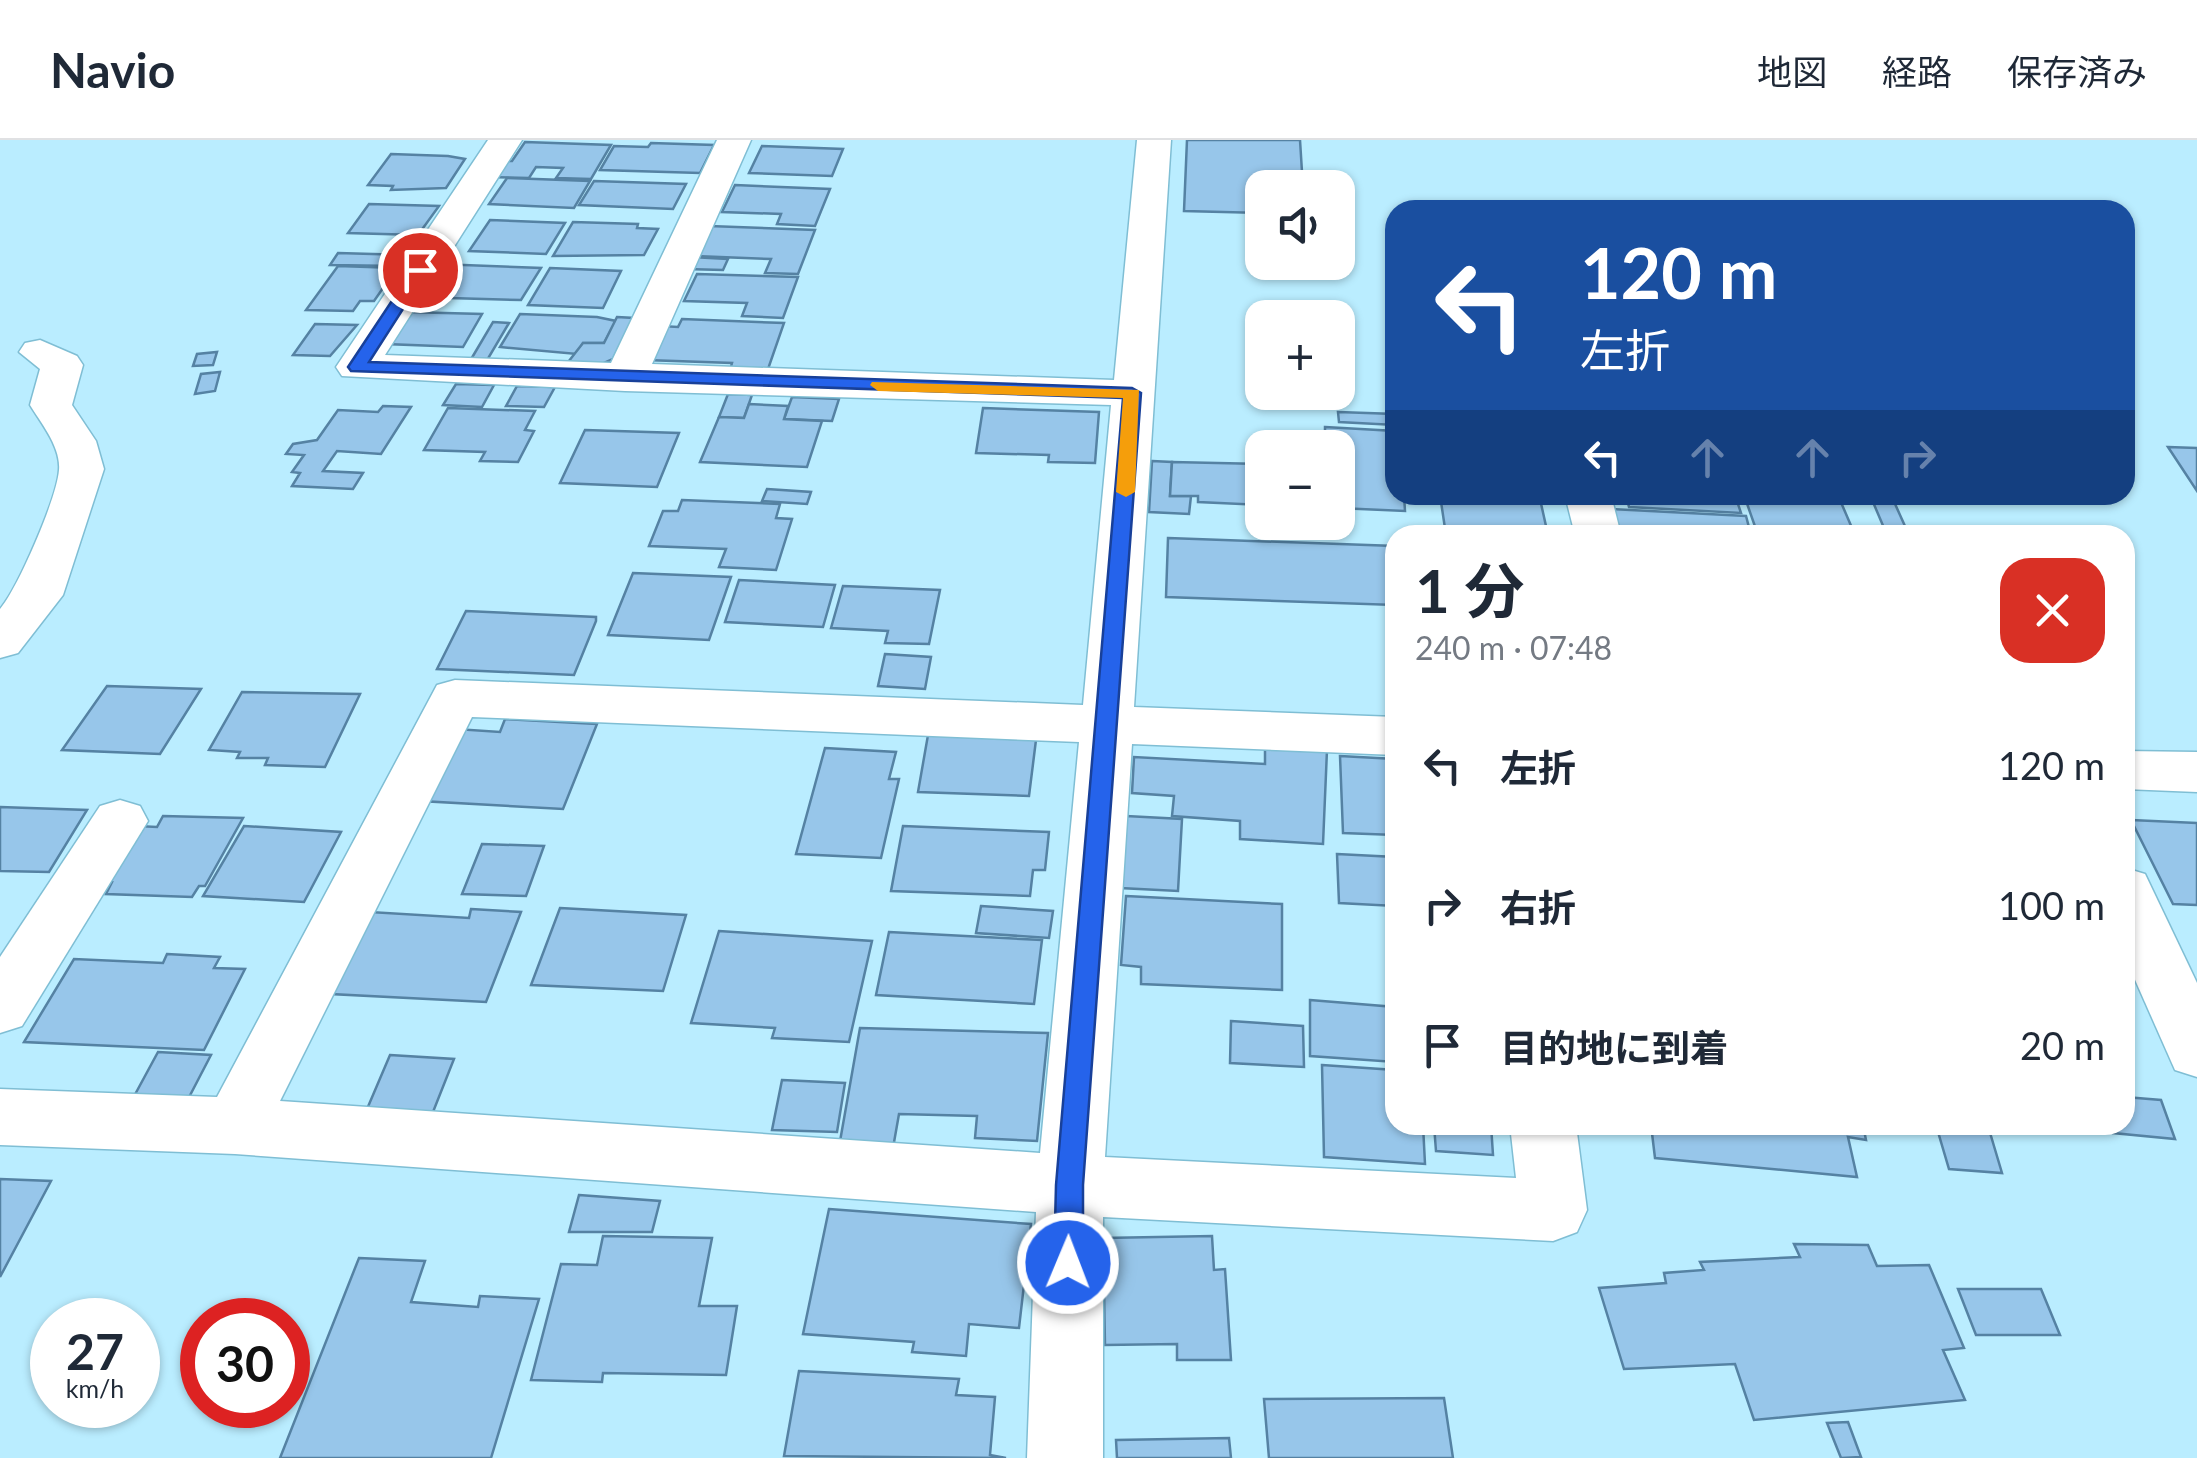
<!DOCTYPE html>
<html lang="ja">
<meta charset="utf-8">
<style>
body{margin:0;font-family:Lato,"Noto Sans JP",sans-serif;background:#f6f6f7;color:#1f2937;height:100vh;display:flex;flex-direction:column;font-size:38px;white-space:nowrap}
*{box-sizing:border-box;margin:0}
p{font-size:32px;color:#747a83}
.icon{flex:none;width:55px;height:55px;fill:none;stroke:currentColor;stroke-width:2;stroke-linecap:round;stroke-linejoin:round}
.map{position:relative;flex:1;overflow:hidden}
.drawer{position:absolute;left:1385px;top:385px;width:750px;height:610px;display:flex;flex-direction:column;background:#fff;border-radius:30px;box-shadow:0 2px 8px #0004}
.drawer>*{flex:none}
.top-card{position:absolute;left:1385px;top:60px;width:750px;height:305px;border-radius:30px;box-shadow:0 2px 8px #0004;background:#1a4fa0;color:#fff;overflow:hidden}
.buttons{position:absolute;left:1245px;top:30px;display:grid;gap:20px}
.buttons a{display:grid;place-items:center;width:110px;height:110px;border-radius:20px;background:#fff;box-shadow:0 2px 8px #0004;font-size:50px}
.speed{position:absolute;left:30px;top:1158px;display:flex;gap:20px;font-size:50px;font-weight:700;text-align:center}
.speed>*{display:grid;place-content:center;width:130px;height:130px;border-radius:50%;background:#fff;box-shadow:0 2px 8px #0004;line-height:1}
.speed small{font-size:25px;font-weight:400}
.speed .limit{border:15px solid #d22;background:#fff;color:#111}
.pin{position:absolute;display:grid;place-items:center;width:85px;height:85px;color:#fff;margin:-42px;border:5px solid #fff;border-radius:50%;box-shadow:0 2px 10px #0007}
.me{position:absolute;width:110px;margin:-55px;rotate:1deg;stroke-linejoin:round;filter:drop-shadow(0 0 8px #0008)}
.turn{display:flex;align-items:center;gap:35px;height:210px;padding:0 30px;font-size:45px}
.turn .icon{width:130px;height:130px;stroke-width:2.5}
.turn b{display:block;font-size:70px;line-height:85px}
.lanes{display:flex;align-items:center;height:95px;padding:0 30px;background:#0003;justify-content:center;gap:50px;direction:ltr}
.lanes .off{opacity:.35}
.round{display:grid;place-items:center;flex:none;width:105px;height:105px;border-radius:30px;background:#f6f6f7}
.summary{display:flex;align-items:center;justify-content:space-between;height:170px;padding:0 30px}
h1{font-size:60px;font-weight:700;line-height:75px}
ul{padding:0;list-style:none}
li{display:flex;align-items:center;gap:30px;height:140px;padding:0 30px}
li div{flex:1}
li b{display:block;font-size:38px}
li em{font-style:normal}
header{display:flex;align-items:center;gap:60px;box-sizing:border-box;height:140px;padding:0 50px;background:#fff;border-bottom:2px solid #e0e1e3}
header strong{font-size:48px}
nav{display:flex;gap:55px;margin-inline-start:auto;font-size:35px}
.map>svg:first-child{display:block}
.building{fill:#97c6ea;stroke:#5582a3;stroke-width:2.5}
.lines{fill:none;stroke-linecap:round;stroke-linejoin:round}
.street-casing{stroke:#7fbed4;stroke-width:3}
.street{fill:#fff;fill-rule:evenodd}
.route{fill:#2563eb;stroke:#184099;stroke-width:2.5}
.slow{fill:#f59e0b}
</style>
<header>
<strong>Navio</strong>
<nav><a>地図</a><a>経路</a><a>保存済み</a></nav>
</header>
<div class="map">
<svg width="2197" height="1318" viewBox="0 0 2197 1318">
<rect width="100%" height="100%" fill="#baedff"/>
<!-- building -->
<g class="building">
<polygon points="1187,0 1300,0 1303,48 1262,48 1262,73 1184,71"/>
<polygon points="525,2 611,5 591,39 556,38 563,28 536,27 529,38 487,37 499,21 512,21"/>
<polygon points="651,3 714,5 700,33 600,30 614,6 648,7"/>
<polygon points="762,6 843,9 832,36 749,33"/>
<polygon points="391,14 448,16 465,19 446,48 391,50 393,46 368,45"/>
<polygon points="507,38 590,41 574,68 489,64"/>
<polygon points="594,41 686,44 673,69 579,65"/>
<polygon points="735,45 830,49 815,86 777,84 781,74 722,72"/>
<polygon points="369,64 439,66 418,95 348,93"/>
<polygon points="490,80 565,83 546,114 469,111"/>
<polygon points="573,82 638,84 637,88 658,89 644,115 553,116"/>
<polygon points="709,86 815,90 798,134 765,133 771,119 695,116"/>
<polygon points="338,113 406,115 398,126 330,125"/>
<polygon points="691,117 728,119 723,130 686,129"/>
<polygon points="437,124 541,128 521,160 450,158 455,150 421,149"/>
<polygon points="338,126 397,128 374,161 360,161 353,171 306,170"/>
<polygon points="550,128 621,131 603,168 528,165"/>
<polygon points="697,134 798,137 783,178 742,176 747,163 684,161"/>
<polygon points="406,172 482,174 463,207 386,204"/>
<polygon points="520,174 597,177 616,181 604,203 583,203 577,214 500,207"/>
<polygon points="617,177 634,178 613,219 595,227 565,226 583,203 604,203"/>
<polygon points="682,179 784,183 767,232 730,230 732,223 646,220 661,186 678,187"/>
<polygon points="493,182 509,183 486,222 470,221"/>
<polygon points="315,184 357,185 330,216 293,215"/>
<polygon points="217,212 213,225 193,226 197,214"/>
<polygon points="220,232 215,251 195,254 201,234"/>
<polygon points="456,244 494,245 482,267 443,265"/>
<polygon points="517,246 555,247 544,267 506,266"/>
<polygon points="728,254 752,255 744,278 719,277"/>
<polygon points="792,257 839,259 832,281 784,279"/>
<polygon points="749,264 788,266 784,279 822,281 807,327 700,322 719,277 744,278"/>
<polygon points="383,266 411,267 381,314 337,311 323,331 363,333 353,349 292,346 300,333 292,332 304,315 286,314 293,304 317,300 338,270 378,272"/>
<polygon points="448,268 535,271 525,290 534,291 518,322 480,321 485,312 424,310"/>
<polygon points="983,268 1099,272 1095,323 1048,322 1049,315 976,313"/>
<polygon points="1338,272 1395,274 1395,285 1339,282"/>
<polygon points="1325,287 1395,291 1395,355 1404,355 1405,371 1338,368 1338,308 1325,308"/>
<polygon points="585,290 679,293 657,347 560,343"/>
<polygon points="2168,307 2197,308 2197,351"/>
<polygon points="1152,321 1172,322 1170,356 1191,356 1189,374 1149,372"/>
<polygon points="1172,322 1262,324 1262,365 1198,362 1198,356 1170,356"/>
<polygon points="767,349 811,352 807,364 762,361"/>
<polygon points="1440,355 1540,359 1548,395 1446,395"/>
<polygon points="1626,355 1735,355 1741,373 1629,367"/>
<polygon points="1744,355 1821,355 1840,360 1855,395 1758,395"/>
<polygon points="1870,355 1891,355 1909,395 1887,395"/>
<polygon points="682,360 780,364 776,378 792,379 776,430 719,427 726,409 649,406 663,371 678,371"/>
<polygon points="1611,369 1746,376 1751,395 1616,395"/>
<polygon points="1168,398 1395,406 1395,465 1166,457"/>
<polygon points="633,433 731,437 709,500 608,495"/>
<polygon points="739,440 835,445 823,487 725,482"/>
<polygon points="843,446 940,450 929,504 885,503 888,491 831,488"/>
<polygon points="466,471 596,477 596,481 574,535 437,529"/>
<polygon points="885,514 931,517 925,549 878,546"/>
<polygon points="107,546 201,549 160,614 62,610"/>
<polygon points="242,552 360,554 325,627 265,625 268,618 237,618 240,612 209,610"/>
<polygon points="505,579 597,584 563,669 421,661 456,589 500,592"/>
<polygon points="928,595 1036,600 1029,656 918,652"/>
<polygon points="1265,606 1327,610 1323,704 1240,699 1240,681 1172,676 1174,656 1132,653 1134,617 1265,624"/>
<polygon points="825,608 896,612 889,639 899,639 881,718 796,714"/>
<polygon points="1340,616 1395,619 1395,695 1343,693"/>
<polygon points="0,667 87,670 49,732 0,731"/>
<polygon points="163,676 243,678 205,746 199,746 192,757 106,754 112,742 104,740 137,686 157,687"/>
<polygon points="1126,676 1182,679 1178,751 1120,748"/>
<polygon points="2131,680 2197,683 2197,765 2173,764"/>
<polygon points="244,686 341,692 304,762 203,756"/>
<polygon points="903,686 1049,692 1045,730 1033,730 1030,756 891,751"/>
<polygon points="482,704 544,706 526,756 462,754"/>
<polygon points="1337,714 1395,717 1395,766 1339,763"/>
<polygon points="1126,756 1282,764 1282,850 1141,844 1141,827 1121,825"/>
<polygon points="981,766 1053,771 1049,798 976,793"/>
<polygon points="560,768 686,775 663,851 531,845"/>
<polygon points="471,769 521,772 486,862 331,854 370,772 469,778"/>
<polygon points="719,791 872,801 849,902 772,898 775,888 691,883"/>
<polygon points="889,792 1042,800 1034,864 876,855"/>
<polygon points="167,814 220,817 214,828 245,829 204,910 24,902 74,819 163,823"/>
<polygon points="1310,860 1395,867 1395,922 1310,916"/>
<polygon points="1231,881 1303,886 1304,927 1230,923"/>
<polygon points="860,888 1048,893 1037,1001 975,998 977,976 899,974 893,1008 839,1007"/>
<polygon points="158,912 211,915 186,963 132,960"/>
<polygon points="390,915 454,919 433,972 367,969"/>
<polygon points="1322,925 1395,930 1395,985 1423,985 1425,1024 1324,1017"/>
<polygon points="782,940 845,943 837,992 772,990"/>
<polygon points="2125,957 2161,960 2175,999 2113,993 2111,985 2125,985"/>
<polygon points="1434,985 1491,985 1493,1015 1436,1011"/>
<polygon points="1651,985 1863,985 1866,1000 1848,997 1857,1037 1655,1018"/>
<polygon points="1936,985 1988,986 2002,1033 1949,1029"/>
<polygon points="0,1039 51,1041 0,1137"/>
<polygon points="579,1055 660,1061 652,1092 569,1092"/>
<polygon points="829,1069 1031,1084 1019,1188 969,1184 966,1216 912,1212 914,1202 803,1194"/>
<polygon points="603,1096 712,1098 699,1166 737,1166 726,1235 603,1233 602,1242 531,1240 561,1124 597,1125"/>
<polygon points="1212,1096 1214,1130 1225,1129 1231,1220 1177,1220 1177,1204 1105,1205 1103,1098"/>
<polygon points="1794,1104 1868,1105 1877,1126 1929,1125 1964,1208 1943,1210 1965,1260 1754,1280 1735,1224 1624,1229 1599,1148 1666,1143 1664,1133 1704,1130 1700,1122 1800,1117"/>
<polygon points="359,1118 425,1121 411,1162 478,1167 480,1156 539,1159 491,1318 280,1318"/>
<polygon points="1958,1149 2041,1149 2060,1195 1976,1195"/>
<polygon points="799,1231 959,1239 956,1255 995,1257 990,1315 1006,1318 784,1316"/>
<polygon points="1444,1258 1453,1318 1269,1318 1264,1259"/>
<polygon points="1848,1282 1861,1317 1841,1318 1827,1283"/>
<polygon points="1229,1298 1231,1318 1117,1318 1116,1300"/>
</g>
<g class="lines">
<defs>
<g id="street">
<path d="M488,0H522L385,215L611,223L717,0H751L652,224L1114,240L1137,0H1171L1134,567L1395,577V615L1132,604L1105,1017L1516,1038L1510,985H1576L1587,1070L1577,1092L1553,1101L1103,1077V1318H1027L1036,1072L235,1014L0,1005V949L217,957L437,545L455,540L1083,565L1111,265L625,251L342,236L336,227ZM472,577L1079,602L1040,1013L280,961Z"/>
<path d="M40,200L77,216L83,225L72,265L96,301L104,329L63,455L18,513L0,518V469C18,448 57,358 59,330C61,307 41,283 30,265L40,229L19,212L25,203Z"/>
<polygon points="1565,355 1611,355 1621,395 1575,395"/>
<polygon points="2125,611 2197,612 2197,652 2125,649"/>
<polygon points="120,660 140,666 148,681 22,886 0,893 0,817 100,666"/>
<polygon points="2125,728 2145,734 2197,843 2197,937 2175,930 2125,817"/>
</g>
</defs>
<!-- street casing -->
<use href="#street" class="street-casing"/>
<!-- street -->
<use href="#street" class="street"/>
</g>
<!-- route -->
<polygon class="route" points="420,125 428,130 369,222 1132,248 1141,253 1083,1045 1083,1123 1079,1132 1068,1136 1058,1132 1054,1123 1056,1045 1123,258 351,231 348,227 415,126"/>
<!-- slow -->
<polygon class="slow" points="872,242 1139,250 1135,352 1126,357 1116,352 1123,258 878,251 870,245"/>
</svg>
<div class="buttons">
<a><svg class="icon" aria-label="sound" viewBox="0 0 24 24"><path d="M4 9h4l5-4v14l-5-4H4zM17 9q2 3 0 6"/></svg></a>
<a>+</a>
<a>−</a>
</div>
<div class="speed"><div>27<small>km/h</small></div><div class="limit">30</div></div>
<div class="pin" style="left:420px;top:130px;background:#d93025"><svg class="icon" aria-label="arrive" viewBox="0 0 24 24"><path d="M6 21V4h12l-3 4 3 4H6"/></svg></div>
<svg class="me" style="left:1068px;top:1123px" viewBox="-20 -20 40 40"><circle r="17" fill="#2563eb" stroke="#fff" stroke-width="3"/><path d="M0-11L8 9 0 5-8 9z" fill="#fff"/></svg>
<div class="top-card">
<div class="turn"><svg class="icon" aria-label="left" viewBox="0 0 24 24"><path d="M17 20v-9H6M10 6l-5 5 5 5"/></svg><div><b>120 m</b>左折</div></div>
<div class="lanes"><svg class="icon" aria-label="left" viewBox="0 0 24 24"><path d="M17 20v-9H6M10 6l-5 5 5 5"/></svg><svg class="icon off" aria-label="ahead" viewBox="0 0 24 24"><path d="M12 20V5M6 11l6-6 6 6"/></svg><svg class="icon off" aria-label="ahead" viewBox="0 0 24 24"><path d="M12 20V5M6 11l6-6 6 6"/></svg><svg class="icon off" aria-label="right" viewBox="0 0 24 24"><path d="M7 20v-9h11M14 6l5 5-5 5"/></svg></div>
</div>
<section class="drawer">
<div class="summary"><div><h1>1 分</h1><p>240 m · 07:48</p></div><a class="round" style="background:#d93025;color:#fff"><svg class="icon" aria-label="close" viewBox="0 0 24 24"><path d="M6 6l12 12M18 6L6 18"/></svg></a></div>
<ul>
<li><svg class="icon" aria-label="left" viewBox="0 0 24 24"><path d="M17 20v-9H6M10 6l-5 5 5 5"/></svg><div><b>左折</b></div><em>120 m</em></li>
<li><svg class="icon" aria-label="right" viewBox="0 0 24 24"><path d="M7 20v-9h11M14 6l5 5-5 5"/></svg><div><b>右折</b></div><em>100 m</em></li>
<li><svg class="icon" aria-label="arrive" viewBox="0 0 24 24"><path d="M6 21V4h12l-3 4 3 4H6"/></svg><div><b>目的地に到着</b></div><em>20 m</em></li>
</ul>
</section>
</div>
